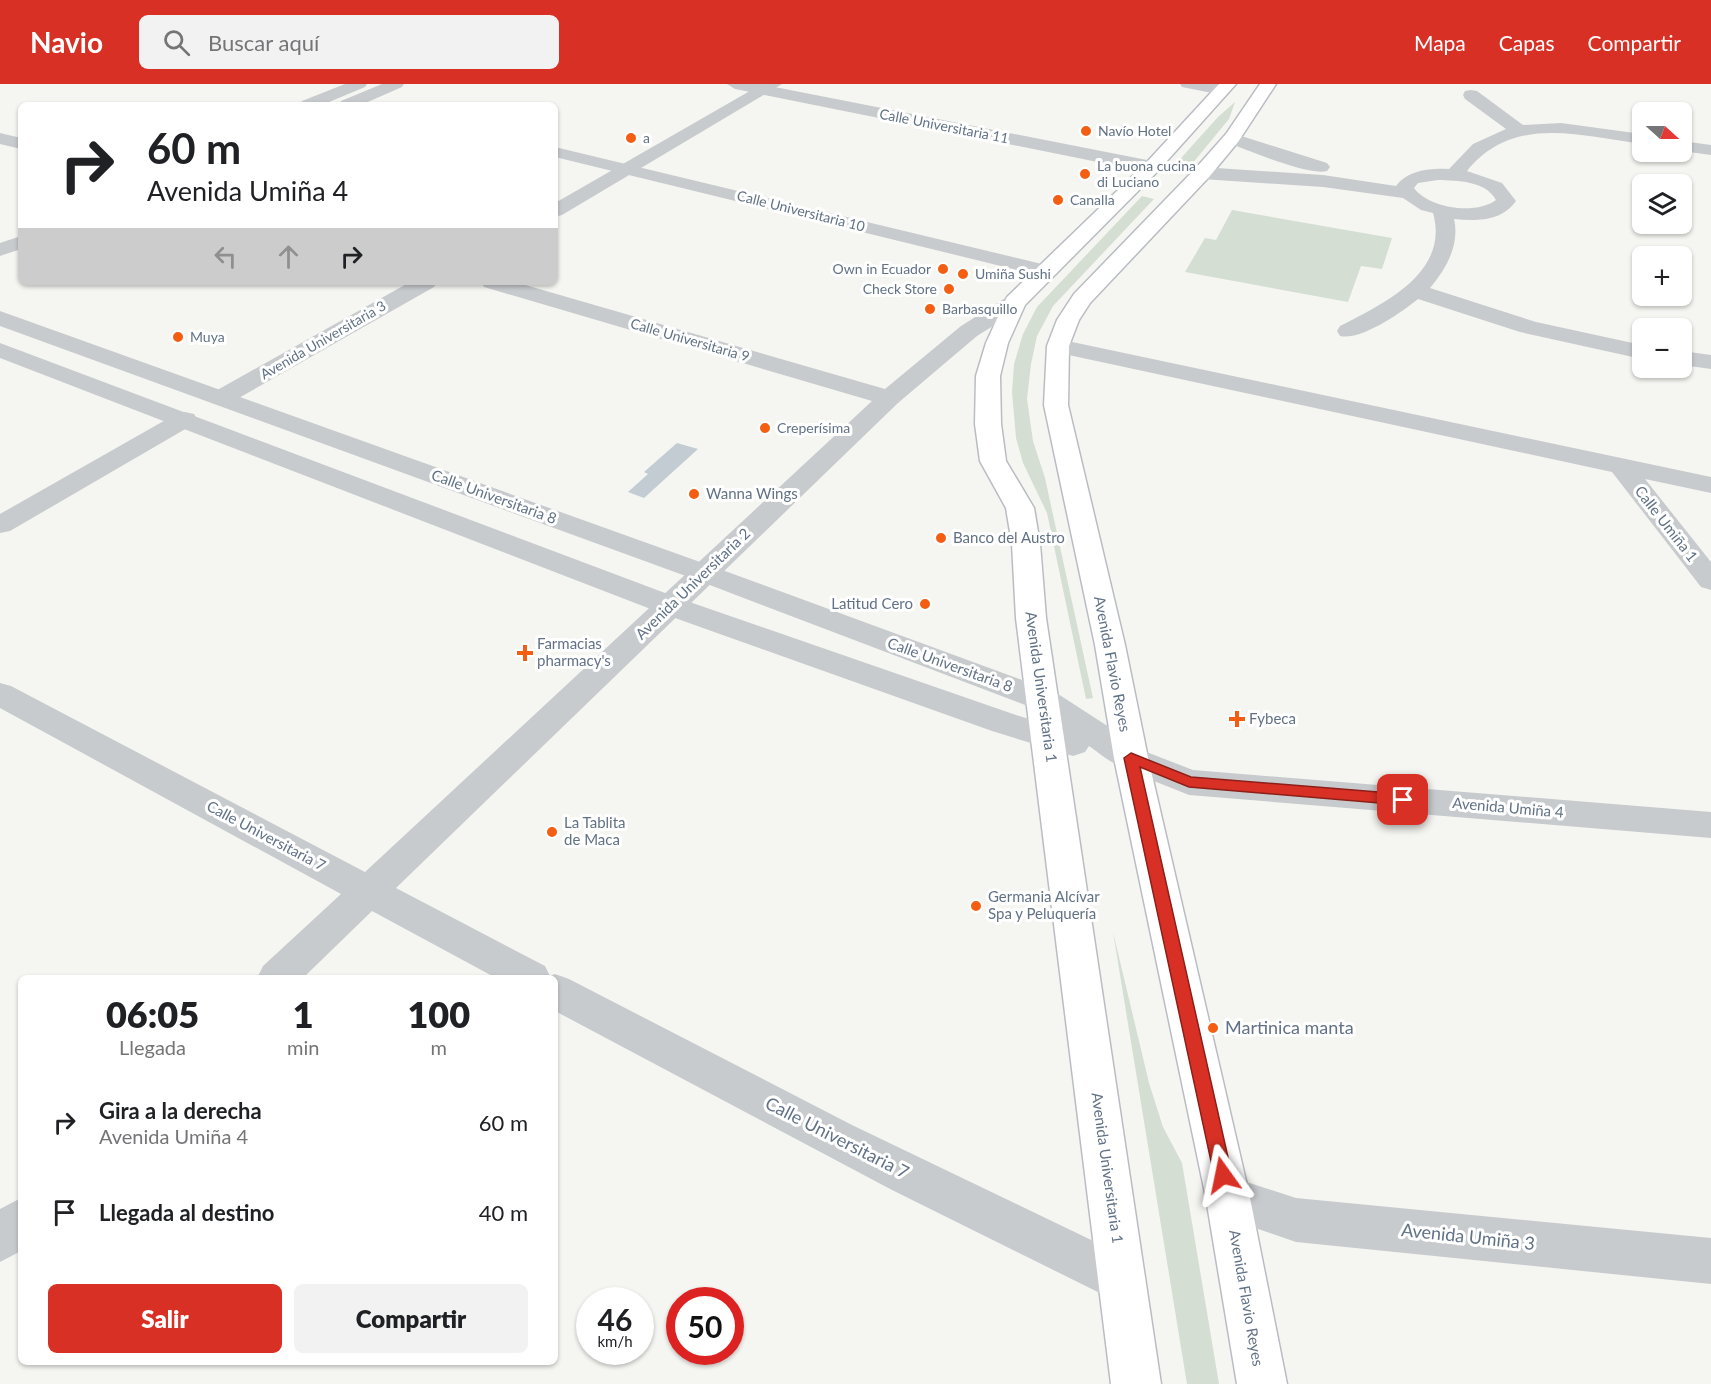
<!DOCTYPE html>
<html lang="es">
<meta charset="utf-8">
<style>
body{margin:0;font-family:Lato,sans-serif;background:#f2f2f2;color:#202124;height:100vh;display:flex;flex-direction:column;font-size:22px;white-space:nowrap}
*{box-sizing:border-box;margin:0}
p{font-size:20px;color:#757577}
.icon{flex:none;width:33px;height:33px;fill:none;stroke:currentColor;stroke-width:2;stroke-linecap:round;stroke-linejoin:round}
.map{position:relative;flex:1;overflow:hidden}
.details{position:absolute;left:18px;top:891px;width:540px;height:390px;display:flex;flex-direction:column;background:#fff;border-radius:9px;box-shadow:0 2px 4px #0004}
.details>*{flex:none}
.guide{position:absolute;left:18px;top:18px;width:540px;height:183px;border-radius:9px;box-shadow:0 2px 4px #0004;background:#fff;color:#202124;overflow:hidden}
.needle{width:39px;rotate:111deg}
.fabs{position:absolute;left:1632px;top:18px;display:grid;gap:12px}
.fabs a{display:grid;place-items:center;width:60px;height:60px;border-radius:9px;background:#fff;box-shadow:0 2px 4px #0004;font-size:30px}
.speed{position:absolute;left:576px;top:1203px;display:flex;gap:12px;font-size:30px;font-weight:700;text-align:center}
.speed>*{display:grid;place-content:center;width:78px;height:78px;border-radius:50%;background:#fff;box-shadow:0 2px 4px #0004;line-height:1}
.speed small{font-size:15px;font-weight:400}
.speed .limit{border:9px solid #d22;background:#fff;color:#111}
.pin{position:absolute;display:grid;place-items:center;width:51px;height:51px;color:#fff;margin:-26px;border-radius:12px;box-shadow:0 3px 9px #0006}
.me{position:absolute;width:66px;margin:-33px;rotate:348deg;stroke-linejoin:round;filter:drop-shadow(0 0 4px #0008)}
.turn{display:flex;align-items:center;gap:21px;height:126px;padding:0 30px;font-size:27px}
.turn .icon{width:78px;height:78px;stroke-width:2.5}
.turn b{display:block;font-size:42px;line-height:51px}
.lanes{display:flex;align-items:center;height:57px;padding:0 30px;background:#0003;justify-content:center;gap:30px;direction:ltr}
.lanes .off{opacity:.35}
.eta{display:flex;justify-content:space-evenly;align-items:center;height:102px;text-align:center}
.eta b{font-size:36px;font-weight:800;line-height:42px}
.action{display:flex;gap:12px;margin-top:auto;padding:12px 30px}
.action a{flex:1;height:69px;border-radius:9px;background:#d93025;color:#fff;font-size:24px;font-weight:800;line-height:69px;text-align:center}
.action a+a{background:#f2f2f2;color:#202124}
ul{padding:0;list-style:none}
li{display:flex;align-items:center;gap:18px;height:90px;padding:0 30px}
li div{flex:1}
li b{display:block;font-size:22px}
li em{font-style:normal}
header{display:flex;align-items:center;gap:36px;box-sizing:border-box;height:84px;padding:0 30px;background:#d93025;color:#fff}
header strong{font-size:28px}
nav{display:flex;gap:33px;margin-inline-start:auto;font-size:21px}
.search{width:420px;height:54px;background:#f2f2f2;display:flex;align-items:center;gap:15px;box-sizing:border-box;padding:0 21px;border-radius:9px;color:#757577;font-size:22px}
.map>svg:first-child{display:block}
.green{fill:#d5ded2}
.water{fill:#c2ccd2}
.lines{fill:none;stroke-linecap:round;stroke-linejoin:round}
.secondary-casing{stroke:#b9bdc3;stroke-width:3}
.pedestrian{fill:#c8cbce;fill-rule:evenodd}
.minor{fill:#c8cbce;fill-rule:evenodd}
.tertiary{fill:#c8cbce;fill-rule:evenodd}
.secondary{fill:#fff;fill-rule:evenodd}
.route{fill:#d93025;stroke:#8d1f18;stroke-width:1.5}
.poi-dot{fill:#f45e13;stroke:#fff;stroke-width:2}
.labels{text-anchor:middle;stroke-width:6;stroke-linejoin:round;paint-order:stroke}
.far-street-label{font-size:14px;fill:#627286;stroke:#fff}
.far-poi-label{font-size:14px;fill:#627286;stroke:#fff;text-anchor:start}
.poi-label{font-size:15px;fill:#627286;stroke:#fff;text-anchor:start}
.street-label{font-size:15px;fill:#627286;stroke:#fff}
.near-poi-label{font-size:18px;fill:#627286;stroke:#fff;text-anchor:start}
.near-street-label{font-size:18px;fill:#627286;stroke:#fff}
</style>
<header>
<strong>Navio</strong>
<div class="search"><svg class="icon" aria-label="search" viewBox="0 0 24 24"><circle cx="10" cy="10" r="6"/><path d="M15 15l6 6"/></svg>Buscar aquí</div>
<nav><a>Mapa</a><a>Capas</a><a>Compartir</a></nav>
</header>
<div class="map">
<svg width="1711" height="1300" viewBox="0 0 1711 1300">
<rect width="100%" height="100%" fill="#f5f6f1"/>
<!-- green -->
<g class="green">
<polygon points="1235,18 1229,35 1187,86 1173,83 1218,33"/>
<polygon points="1142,112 1154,115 1053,222 1037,252 1031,280 1027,315 1033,357 1045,394 1093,614 1086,615 1047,429 1023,379 1016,354 1012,308 1014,280 1023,250 1037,223"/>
<polygon points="1232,126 1392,154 1382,185 1361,182 1348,218 1185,188 1205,154 1216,156"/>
<polygon points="1113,848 1149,999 1163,1043 1182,1079 1219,1300 1187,1300"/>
</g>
<!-- water -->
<polygon class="water" points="677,359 698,365 644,414 628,408 648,390 644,388"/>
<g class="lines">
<defs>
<g id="secondary">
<polygon points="1219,0 1236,0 1158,87 1025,221 1008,259 1000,292 1001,340 1006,377 1034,424 1040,460 1046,534 1161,1300 1111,1300 1016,534 1012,460 1006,424 980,377 975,340 976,292 986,259 1007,213 1146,79"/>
<polygon points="1260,0 1276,0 1238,58 1209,93 1090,219 1079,236 1069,262 1068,321 1125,561 1148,674 1250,1114 1287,1300 1237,1300 1206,1114 1114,674 1095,561 1044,321 1047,262 1057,236 1074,210 1195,85 1226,50"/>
</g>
</defs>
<!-- secondary casing -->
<use href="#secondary" class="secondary-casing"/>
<!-- pedestrian -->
<g class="pedestrian">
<polygon points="762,0 782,0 562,131 555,133 555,119"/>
<polygon points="410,198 437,198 434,203 230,319 221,321 212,319 209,314 212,309"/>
<polygon points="185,328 194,330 197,335 194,340 10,447 0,449 0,430 176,330"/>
</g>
<!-- minor -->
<g class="minor">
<polygon points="345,0 367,0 365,3 322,21 300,21 302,17"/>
<polygon points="382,0 404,0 402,3 361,21 339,21 341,17"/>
<polygon points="727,0 760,0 1152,77 1158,79 1161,83 1158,87 1152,89 735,5"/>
<polygon points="1180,0 1216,0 1228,3 1230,6 1222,11 1182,3"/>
<path d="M1471,6L1477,7L1523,41L1561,39L1642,50V60C1580,52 1513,30 1467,87L1502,99L1516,117C1501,138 1476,137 1454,135C1460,161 1446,185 1430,204L1536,238L1642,261V275L1520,248L1418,215C1402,228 1361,257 1340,252L1337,247L1340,242C1383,220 1450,189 1433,129L1421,126L1403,114L1323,103L1202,95L1195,93L1193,89L1195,85L1202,83L1323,91L1396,102C1408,86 1430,84 1449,85L1473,60L1506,45L1465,15L1463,11L1465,7ZM1438,96C1457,97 1485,96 1496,116C1476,131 1430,125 1414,104L1418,99Z"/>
<polygon points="0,49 21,54 21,65 0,60"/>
<path d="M1232,49L1327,79L1330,83L1327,87C1307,92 1248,66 1226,58L1223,54L1226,50Z"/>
<polygon points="1682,57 1711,61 1711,71 1682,67"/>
<polygon points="555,63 1046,181 1053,183 1057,187 1053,191 1046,193 555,73"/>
<polygon points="21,152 21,165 0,172 0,159"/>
<polygon points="481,198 515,198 885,305 961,242 1007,213 1015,211 1023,213 1026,218 1023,223 977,252 898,319 396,804 545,882 550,892 555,890 569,895 852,1041 1139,1179 1146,1196 1139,1213 1122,1220 892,1106 555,927 555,894 496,894 372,827 303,894 257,894 263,882 341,810 0,624 0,599 11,602 365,788 872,317 484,203"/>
<polygon points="1058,255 1711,393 1711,409 1645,395 1711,478 1711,506 1701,503 1612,388 1050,267 1047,262 1050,257"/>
<polygon points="1682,267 1711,271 1711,285 1682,281"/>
<polygon points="1131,662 1193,686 1711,728 1711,754 1189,711 1119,683 1114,674 1119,665"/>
<polygon points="1228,1092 1296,1114 1711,1154 1711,1200 1296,1158 1212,1129 1206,1114 1212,1099"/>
<polygon points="21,1114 21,1167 0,1178 0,1125"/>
</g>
<!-- tertiary -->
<path class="tertiary" d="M0,227L714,483L1055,608L1143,665L1148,674L1143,683C1121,689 1106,674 1089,662L1085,668L1073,672L992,647L661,529L0,274V259L681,515L1016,631L1065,646L1033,624L694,495L0,242Z"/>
<!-- secondary -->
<use href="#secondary" class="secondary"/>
</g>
<!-- route -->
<polygon class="route" points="1131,669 1191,693 1403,710 1410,716 1403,721 1189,703 1140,683 1232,1091 1230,1097 1223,1100 1217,1097 1214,1091 1124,674"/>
<!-- markers -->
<g class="poi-dot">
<circle cx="1086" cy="47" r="6"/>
<circle cx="631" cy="54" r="6"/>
<circle cx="1085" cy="90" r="6"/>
<circle cx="1058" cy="116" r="6"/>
<circle cx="943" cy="185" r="6"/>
<circle cx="963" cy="190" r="6"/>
<circle cx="949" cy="205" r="6"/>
<circle cx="930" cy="225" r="6"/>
<circle cx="178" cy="253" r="6"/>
<circle cx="765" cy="344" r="6"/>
<circle cx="694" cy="410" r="6"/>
<circle cx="941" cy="454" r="6"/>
<circle cx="925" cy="520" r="6"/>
<path d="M522 560h6v6h6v6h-6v6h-6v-6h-6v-6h6z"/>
<path d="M1234 626h6v6h6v6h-6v6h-6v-6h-6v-6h6z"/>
<circle cx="552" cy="748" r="6"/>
<circle cx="976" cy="822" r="6"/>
<circle cx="1213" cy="944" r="6"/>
</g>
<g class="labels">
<!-- far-street labels -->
<g class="far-street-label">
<text transform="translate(944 42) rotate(11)" y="5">Calle Universitaria 11</text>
<text transform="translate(801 127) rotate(14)" y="5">Calle Universitaria 10</text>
<text transform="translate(323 256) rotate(-30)" y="5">Avenida Universitaria 3</text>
<text transform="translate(690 256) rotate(16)" y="5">Calle Universitaria 9</text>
</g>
<!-- far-poi labels -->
<g class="far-poi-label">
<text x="1098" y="52">Navío Hotel</text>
<text x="643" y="59">a</text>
<text x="1097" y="87">La buona cucina<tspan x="1097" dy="16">di Luciano</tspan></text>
<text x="1070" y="121">Canalla</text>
<text x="931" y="190" text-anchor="end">Own in Ecuador</text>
<text x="975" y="195">Umiña Sushi</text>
<text x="937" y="210" text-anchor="end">Check Store</text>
<text x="942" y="230">Barbasquillo</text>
<text x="190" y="258">Muya</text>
<text x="777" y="349">Creperísima</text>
</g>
<!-- poi labels -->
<g class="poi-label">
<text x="706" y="415">Wanna Wings</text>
<text x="953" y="459">Banco del Austro</text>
<text x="913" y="525" text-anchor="end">Latitud Cero</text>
<text x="537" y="565">Farmacias<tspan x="537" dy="17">pharmacy's</tspan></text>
<text x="1249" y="640">Fybeca</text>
<text x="564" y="744">La Tablita<tspan x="564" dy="17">de Maca</tspan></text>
<text x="988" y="818">Germania Alcívar<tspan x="988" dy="17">Spa y Peluquería</tspan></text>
</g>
<!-- street labels -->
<g class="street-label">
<text transform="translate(494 413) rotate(20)" y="5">Calle Universitaria 8</text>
<text transform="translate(1666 440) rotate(52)" y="5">Calle Umiña 1</text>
<text transform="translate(693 500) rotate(-44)" y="5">Avenida Universitaria 2</text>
<text transform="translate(1112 580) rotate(79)" y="5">Avenida Flavio Reyes</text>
<text transform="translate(950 581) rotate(20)" y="5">Calle Universitaria 8</text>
<text transform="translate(1041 603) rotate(82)" y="5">Avenida Universitaria 1</text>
<text transform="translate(1508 724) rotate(5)" y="5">Avenida Umiña 4</text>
<text transform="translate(266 752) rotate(28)" y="5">Calle Universitaria 7</text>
<text transform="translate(1107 1084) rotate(82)" y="5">Avenida Universitaria 1</text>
<text transform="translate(1246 1214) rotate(80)" y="5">Avenida Flavio Reyes</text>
</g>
<!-- near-poi labels -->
<g class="near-poi-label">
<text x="1225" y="950">Martinica manta</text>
</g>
<!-- near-street labels -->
<g class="near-street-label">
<text transform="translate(837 1054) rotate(27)" y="6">Calle Universitaria 7</text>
<text transform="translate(1468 1153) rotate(6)" y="6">Avenida Umiña 3</text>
</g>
</g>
</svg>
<div class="fabs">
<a><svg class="needle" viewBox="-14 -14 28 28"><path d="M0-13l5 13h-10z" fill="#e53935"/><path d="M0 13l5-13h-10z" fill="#757577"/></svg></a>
<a><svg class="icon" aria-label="layers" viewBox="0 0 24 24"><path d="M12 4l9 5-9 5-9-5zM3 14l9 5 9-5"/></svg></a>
<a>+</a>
<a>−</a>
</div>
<div class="speed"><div>46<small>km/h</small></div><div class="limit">50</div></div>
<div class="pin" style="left:1403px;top:716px;background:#d93025"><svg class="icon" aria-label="arrive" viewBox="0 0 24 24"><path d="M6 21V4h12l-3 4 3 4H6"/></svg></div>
<svg class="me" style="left:1223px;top:1091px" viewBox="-20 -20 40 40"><path d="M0-17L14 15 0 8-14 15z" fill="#d93025" stroke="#fff" stroke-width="4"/></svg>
<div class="guide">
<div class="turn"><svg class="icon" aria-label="right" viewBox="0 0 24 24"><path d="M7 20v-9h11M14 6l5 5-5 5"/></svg><div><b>60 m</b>Avenida Umiña 4</div></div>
<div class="lanes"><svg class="icon off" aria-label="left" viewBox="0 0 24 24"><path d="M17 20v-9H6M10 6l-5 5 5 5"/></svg><svg class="icon off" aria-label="ahead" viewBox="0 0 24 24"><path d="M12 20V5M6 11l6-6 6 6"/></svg><svg class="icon" aria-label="right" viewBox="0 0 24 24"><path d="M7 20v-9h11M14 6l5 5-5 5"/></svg></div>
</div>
<section class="details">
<div class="eta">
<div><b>06:05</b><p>Llegada</p></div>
<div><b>1</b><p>min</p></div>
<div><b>100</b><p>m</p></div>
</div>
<ul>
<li><svg class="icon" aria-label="right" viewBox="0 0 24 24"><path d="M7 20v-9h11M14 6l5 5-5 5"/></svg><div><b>Gira a la derecha</b><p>Avenida Umiña 4</p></div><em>60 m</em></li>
<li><svg class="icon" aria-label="arrive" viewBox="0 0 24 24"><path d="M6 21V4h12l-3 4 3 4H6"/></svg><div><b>Llegada al destino</b></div><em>40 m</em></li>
</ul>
<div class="action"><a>Salir</a><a>Compartir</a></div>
</section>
</div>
